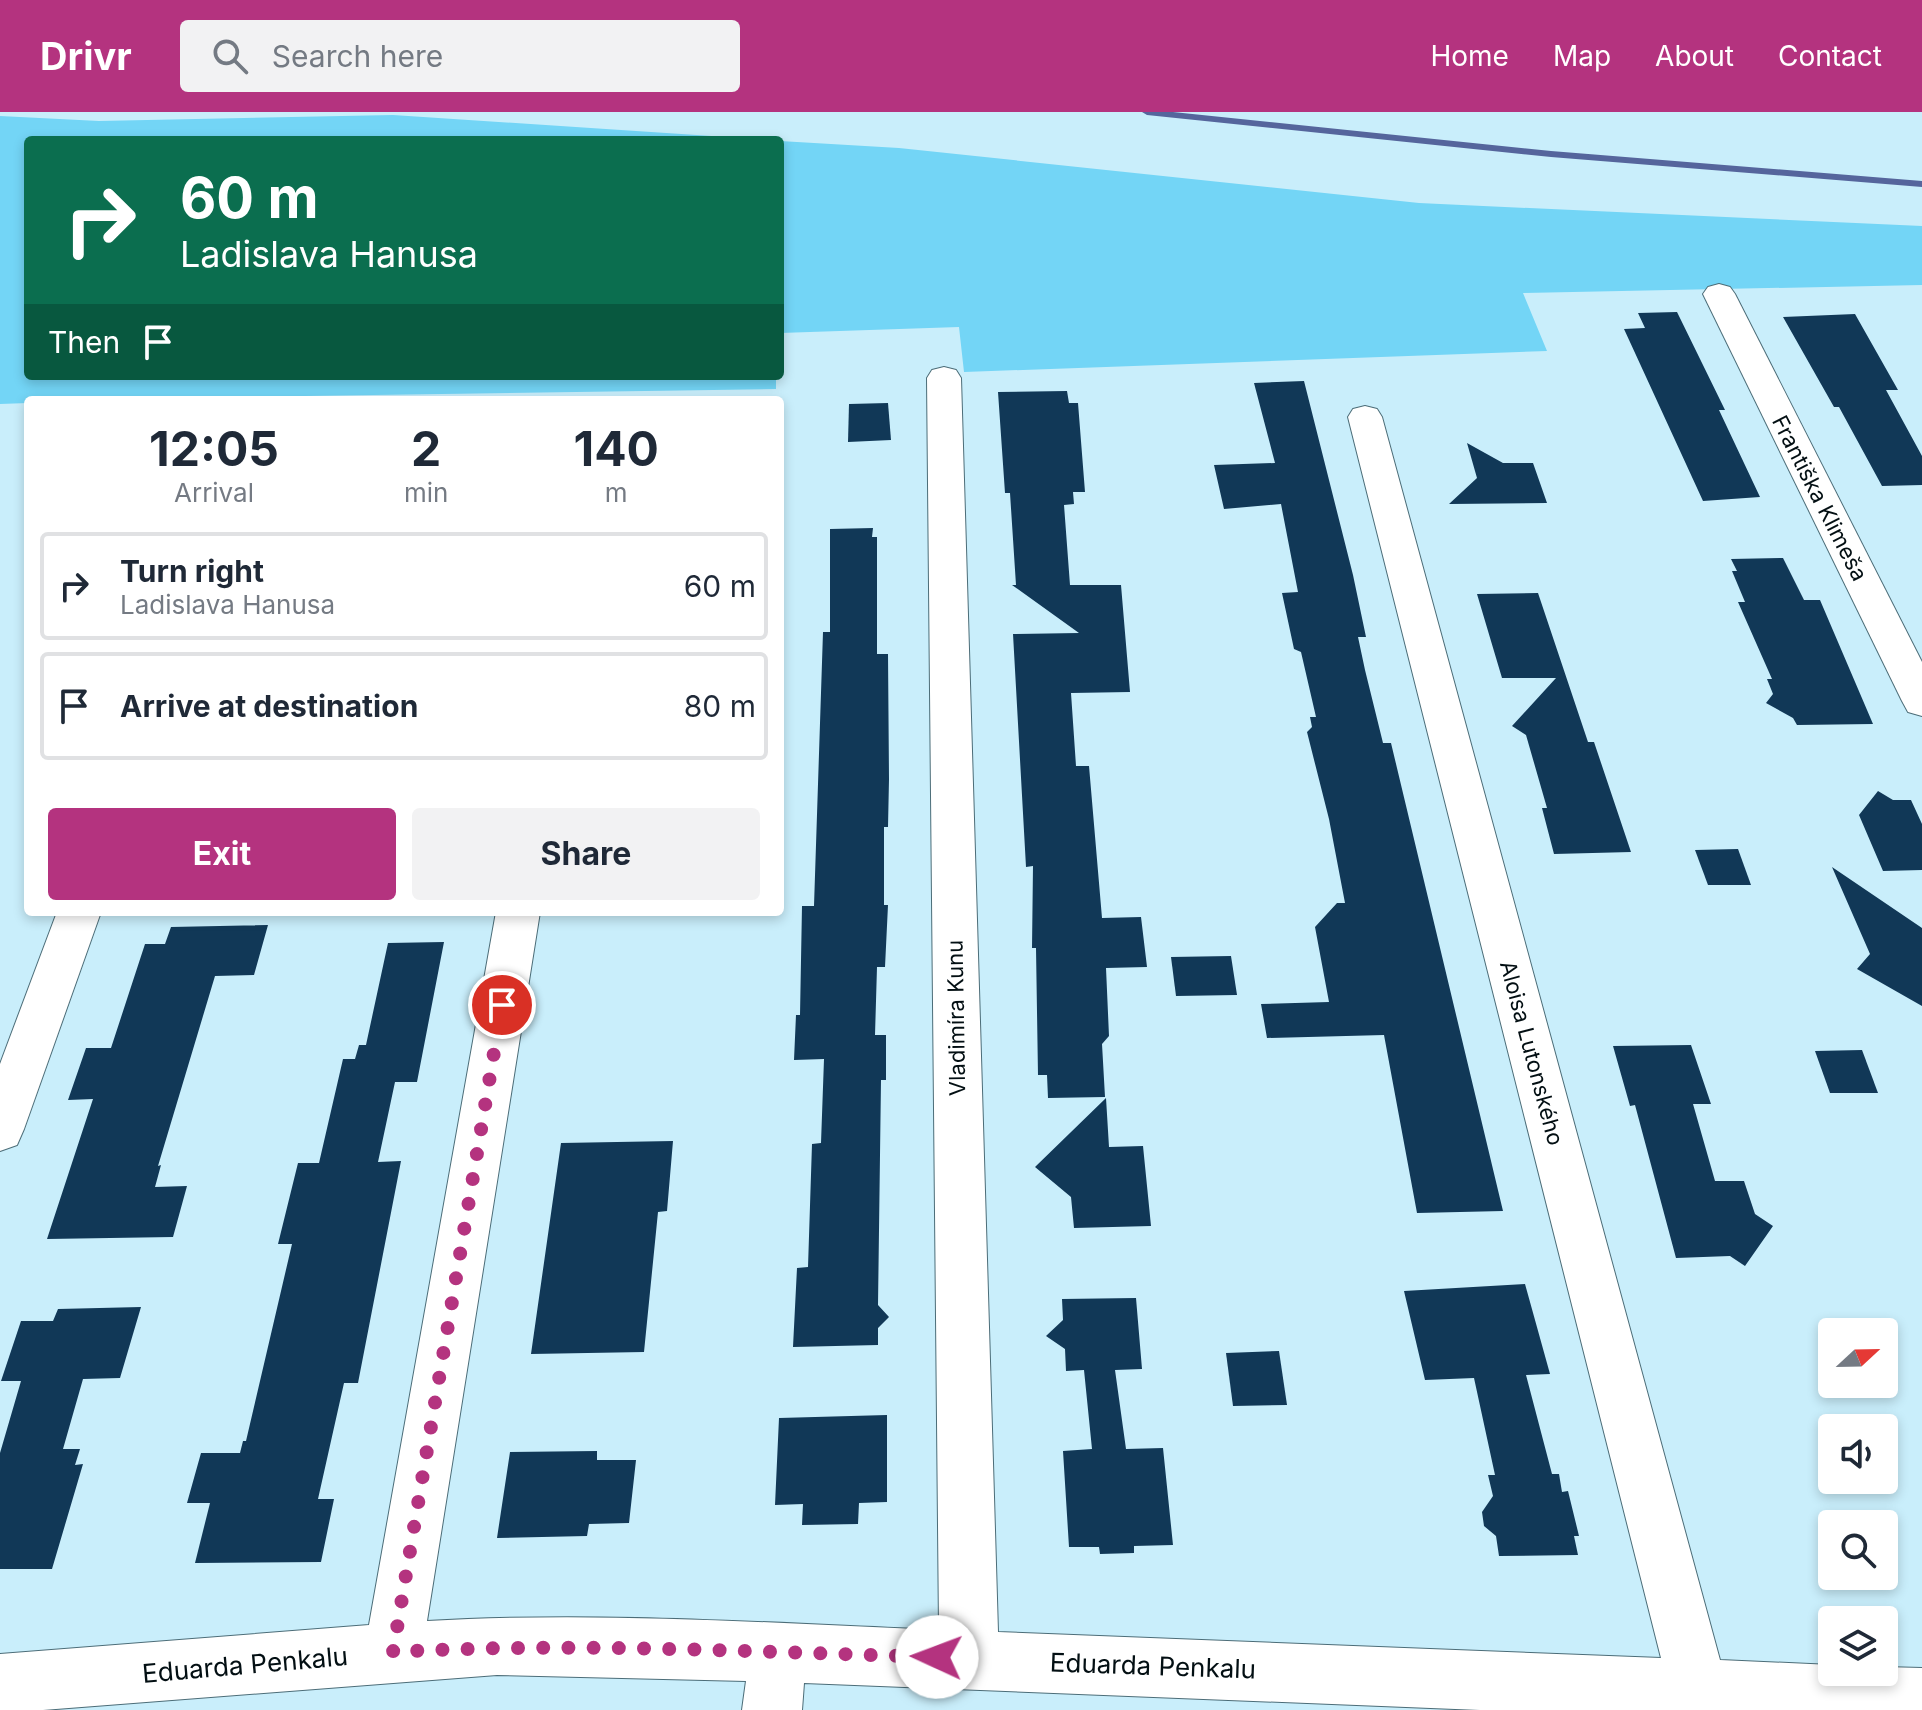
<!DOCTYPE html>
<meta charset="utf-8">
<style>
body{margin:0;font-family:Inter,sans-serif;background:#f2f2f3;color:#1f2937;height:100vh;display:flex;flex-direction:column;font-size:30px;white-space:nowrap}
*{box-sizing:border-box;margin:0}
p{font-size:26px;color:#747a83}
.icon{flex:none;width:44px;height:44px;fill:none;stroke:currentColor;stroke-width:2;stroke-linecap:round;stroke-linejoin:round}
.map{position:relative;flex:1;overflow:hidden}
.details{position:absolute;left:24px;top:284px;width:760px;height:520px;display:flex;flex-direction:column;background:#fff;border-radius:8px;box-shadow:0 4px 12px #0003}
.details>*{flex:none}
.banner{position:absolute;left:24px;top:24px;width:760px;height:244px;border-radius:8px;box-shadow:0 4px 12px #0003;background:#0b6e4f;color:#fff;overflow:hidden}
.needle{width:52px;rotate:68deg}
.buttons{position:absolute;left:1818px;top:1206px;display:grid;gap:16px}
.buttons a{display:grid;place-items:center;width:80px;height:80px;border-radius:8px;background:#fff;box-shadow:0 4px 12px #0003;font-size:40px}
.pin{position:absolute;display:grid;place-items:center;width:68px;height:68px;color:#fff;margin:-34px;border:4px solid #fff;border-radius:50%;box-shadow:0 2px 8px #0007}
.me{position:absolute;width:88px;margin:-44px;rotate:272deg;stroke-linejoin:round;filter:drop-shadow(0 0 6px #0008)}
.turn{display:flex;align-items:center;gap:28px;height:168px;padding:0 24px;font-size:36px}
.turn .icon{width:104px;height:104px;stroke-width:2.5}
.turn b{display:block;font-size:56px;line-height:68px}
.then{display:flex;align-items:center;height:76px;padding:0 24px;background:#0003;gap:16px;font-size:30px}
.eta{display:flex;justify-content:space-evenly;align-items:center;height:136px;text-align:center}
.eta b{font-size:48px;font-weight:700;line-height:56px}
.cta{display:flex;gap:16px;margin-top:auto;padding:16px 24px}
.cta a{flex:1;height:92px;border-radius:8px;background:#b4337f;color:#fff;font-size:32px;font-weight:700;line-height:92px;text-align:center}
.cta a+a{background:#f2f2f3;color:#1f2937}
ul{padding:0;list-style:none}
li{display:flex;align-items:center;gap:24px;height:108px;margin:0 16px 12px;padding:0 8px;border:4px solid #e0e1e3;border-radius:8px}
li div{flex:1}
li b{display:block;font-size:30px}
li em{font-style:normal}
header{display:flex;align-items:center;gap:48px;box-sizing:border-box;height:112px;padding:0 40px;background:#b4337f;color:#fff}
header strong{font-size:38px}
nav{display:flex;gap:44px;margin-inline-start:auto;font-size:28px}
.search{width:560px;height:72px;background:#f2f2f3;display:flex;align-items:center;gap:20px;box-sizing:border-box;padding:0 28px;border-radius:8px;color:#747a83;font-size:30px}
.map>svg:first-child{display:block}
.green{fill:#73d5f6}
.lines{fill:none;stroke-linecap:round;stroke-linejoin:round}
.stream{fill:#55659c;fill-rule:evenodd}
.building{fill:#113857}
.minor-casing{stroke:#4c6d78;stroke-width:2}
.minor{fill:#fff;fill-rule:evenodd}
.route{stroke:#b4337f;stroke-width:14;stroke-dasharray:0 25.2}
.labels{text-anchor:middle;stroke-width:8;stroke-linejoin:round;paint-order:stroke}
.street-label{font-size:22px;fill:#030f13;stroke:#fff}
.near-street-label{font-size:26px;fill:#030f13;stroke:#fff}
</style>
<header>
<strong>Drivr</strong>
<div class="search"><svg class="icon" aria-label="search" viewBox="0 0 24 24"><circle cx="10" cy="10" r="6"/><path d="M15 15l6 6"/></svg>Search here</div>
<nav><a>Home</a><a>Map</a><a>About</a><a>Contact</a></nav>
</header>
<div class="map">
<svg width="1922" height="1598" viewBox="0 0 1922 1598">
<rect width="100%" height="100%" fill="#c9eefb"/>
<!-- green -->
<g class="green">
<polygon points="393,3 772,28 28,28 28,264 776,264 776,277 28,288 28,291 0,292 0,4 99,9"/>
<polygon points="780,29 899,36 1419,91 1922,114 1922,173 1523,181 1547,239 964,260 959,215 780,221"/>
</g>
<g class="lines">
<!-- stream -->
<polygon class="stream" points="1142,0 1173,0 1551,39 1922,69 1922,75 1551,45 1147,3"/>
</g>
<!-- building -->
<g class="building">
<polygon points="1677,200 1725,298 1719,298 1760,385 1703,389 1624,217 1645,216 1638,201"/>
<polygon points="1855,202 1898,278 1886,278 1922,344 1922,373 1882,374 1839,295 1834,295 1783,205"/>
<polygon points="1304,269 1353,463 1366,525 1358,525 1365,558 1383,631 1391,631 1503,1099 1417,1101 1384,923 1267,926 1261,892 1329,890 1315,815 1337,791 1345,791 1329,707 1307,620 1312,615 1310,605 1316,605 1301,540 1294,537 1282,481 1298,480 1281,392 1224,397 1214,353 1275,351 1254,271"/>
<polygon points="1067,279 1069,291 1078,291 1085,380 1073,380 1074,392 1064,393 1070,473 1121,473 1130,580 1071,581 1076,654 1089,654 1102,806 1141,805 1147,855 1106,856 1109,924 1102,932 1105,985 1048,986 1047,963 1038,963 1036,836 1032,836 1033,754 1026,755 1013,522 1079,521 1012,473 1016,473 1010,381 1005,381 998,280"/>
<polygon points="888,291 891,328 848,330 849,292"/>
<polygon points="1467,331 1503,351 1533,351 1547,391 1449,392 1477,366"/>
<polygon points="873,416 872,425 877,425 877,542 888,542 889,667 888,715 884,715 884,793 888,793 885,855 877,855 875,923 886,923 886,968 881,968 878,1193 889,1205 878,1216 878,1233 793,1235 797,1156 808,1155 812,1032 821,1031 824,947 794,948 796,903 800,903 802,794 814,794 823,520 830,520 830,417"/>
<polygon points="1783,446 1804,488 1820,488 1873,612 1797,613 1793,606 1766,591 1773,582 1767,567 1772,567 1738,490 1745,490 1732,459 1737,459 1731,447"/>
<polygon points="1538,481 1588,630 1594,630 1631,740 1554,742 1542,696 1547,696 1526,623 1512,614 1556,566 1502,566 1477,482"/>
<polygon points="1878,679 1893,688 1911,688 1922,712 1922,758 1883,759 1859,703"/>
<polygon points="1738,737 1751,773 1708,773 1695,738"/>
<polygon points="1832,755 1922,816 1922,894 1857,857 1870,842"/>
<polygon points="268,813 254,863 215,864 158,1054 161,1053 155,1075 187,1074 173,1125 47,1127 93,987 68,988 86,936 111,936 145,832 165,832 171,815"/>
<polygon points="444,830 417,970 395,970 378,1050 401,1049 358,1271 344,1271 318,1387 334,1387 321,1450 195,1451 210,1391 187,1391 201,1341 240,1341 243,1329 246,1329 292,1132 278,1132 298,1051 319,1051 343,947 355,947 359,933 366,933 388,831"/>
<polygon points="1231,844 1237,883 1176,884 1171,845"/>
<polygon points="1691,933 1711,992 1693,992 1715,1069 1744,1069 1755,1102 1773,1114 1745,1154 1730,1144 1676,1146 1635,993 1630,994 1613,934"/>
<polygon points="1862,938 1878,981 1830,981 1815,939"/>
<polygon points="1106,986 1109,1035 1143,1034 1151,1114 1074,1116 1071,1085 1035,1055"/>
<polygon points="673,1029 667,1099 658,1100 644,1240 531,1242 561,1031"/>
<polygon points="1525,1172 1550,1262 1526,1263 1552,1362 1559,1362 1562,1380 1568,1379 1579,1424 1574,1424 1578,1443 1499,1444 1496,1424 1484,1414 1482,1400 1493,1384 1488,1363 1495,1363 1474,1266 1425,1268 1404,1179"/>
<polygon points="1136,1186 1142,1257 1115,1258 1126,1337 1163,1336 1173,1433 1134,1434 1134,1441 1100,1442 1099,1435 1069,1435 1063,1339 1092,1337 1084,1258 1066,1259 1065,1237 1046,1224 1063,1208 1062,1187"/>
<polygon points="141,1195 120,1266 83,1267 63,1337 80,1337 75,1353 83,1352 52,1457 0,1457 0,1341 21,1269 1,1269 21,1209 53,1209 58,1197"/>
<polygon points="1279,1239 1287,1293 1233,1294 1226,1241"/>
<polygon points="887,1303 887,1390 859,1391 858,1412 802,1413 803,1392 775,1393 779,1306"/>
<polygon points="597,1339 597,1348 636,1348 629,1411 589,1412 587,1424 497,1426 510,1340"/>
</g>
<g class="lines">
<defs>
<g id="minor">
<polygon points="1719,172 1730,175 1735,182 1922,550 1922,604 1908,600 1902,589 1703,182 1708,175"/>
<path d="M944,255L956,258L961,266L998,1520L1661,1546L1348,305L1353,297L1365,294L1377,297L1382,305L1720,1548L1832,1553V1560H1884V1555L1922,1556V1598H1480L804,1571L802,1598H742L746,1569L497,1563L43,1598H0V1542L369,1513L496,800H540L427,1509C598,1499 769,1511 939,1518L927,266L932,258Z"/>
<polygon points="57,800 101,800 24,1017 17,1033 0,1039 0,952"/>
</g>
</defs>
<!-- minor casing -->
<use href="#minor" class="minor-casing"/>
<!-- minor -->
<use href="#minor" class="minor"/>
</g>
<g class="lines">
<!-- route -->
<path class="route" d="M502,893L393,1540C575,1530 756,1540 937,1545"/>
</g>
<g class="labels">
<!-- street labels -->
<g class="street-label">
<text transform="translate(1820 386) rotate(63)" y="8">Františka Klimeša</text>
<text transform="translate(956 906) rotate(-91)" y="8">Vladimíra Kunu</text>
<text transform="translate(1532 941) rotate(75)" y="8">Aloisa Lutonského</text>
</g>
<!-- near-street labels -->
<g class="near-street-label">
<text transform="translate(245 1553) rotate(-5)" y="9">Eduarda Penkalu</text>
<text transform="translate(1153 1554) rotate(2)" y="9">Eduarda Penkalu</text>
</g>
</g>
</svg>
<div class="buttons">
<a><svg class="needle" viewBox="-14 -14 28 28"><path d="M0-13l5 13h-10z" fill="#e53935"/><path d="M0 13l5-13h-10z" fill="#747a83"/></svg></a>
<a><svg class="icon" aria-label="sound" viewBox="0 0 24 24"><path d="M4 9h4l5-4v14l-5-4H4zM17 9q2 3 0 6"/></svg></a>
<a><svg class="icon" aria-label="search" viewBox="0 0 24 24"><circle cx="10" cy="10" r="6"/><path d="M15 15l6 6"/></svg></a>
<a><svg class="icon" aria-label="layers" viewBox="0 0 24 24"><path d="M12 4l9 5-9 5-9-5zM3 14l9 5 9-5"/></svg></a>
</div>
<div class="pin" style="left:502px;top:893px;background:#d93025"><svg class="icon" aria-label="arrive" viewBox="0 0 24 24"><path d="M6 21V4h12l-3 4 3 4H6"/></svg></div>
<svg class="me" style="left:937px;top:1545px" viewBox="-20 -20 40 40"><circle r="19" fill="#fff"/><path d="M0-13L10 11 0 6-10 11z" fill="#b4337f"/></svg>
<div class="banner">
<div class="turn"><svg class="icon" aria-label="right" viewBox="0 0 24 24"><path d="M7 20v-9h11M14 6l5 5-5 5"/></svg><div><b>60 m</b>Ladislava Hanusa</div></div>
<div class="then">Then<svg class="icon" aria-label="arrive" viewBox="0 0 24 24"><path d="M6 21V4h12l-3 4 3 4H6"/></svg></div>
</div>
<section class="details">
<div class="eta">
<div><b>12:05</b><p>Arrival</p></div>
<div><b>2</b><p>min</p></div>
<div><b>140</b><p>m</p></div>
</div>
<ul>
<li><svg class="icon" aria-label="right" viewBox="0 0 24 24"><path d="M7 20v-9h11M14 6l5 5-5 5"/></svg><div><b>Turn right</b><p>Ladislava Hanusa</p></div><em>60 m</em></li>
<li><svg class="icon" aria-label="arrive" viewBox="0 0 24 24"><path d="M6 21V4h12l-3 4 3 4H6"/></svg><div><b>Arrive at destination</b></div><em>80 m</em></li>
</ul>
<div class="cta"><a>Exit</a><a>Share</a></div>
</section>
</div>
